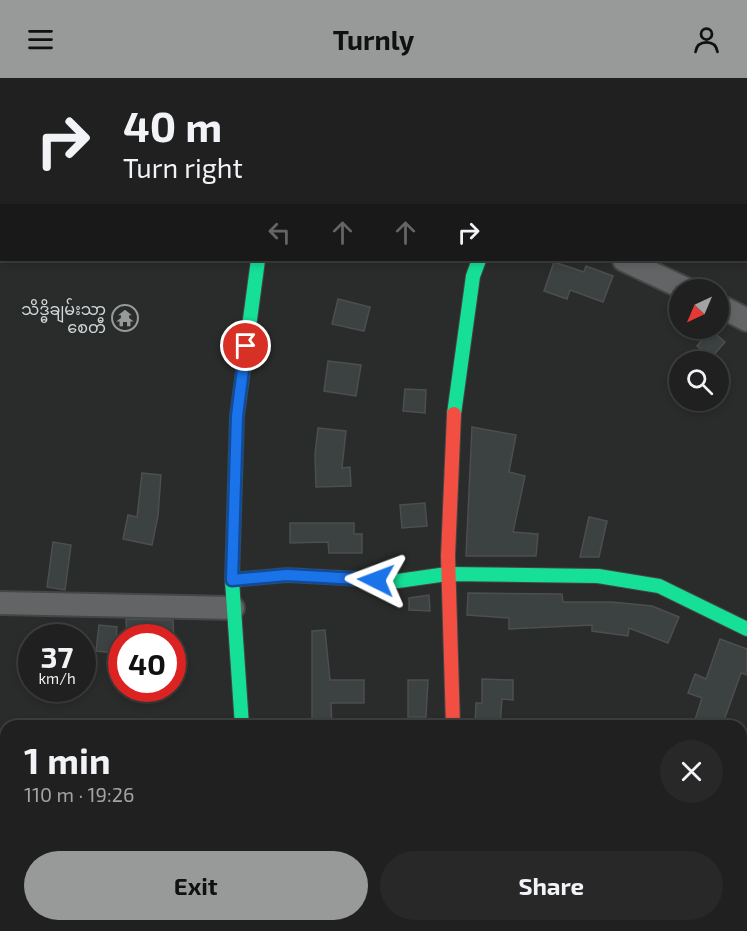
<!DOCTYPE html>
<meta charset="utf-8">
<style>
body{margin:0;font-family:"Exo 2","Noto Sans Myanmar",sans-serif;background:#282829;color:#f1f3f6;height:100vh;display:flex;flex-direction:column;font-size:22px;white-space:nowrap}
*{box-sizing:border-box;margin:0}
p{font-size:20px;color:#a2a3a5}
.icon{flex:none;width:33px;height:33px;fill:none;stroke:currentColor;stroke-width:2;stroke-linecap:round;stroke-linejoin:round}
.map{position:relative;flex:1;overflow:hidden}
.side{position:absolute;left:0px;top:642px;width:747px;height:212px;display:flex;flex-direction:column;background:#202020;border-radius:18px 18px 0 0;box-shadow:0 3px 9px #0003,0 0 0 2px #3d3e3e}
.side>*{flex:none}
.top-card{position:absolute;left:0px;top:0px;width:747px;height:183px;box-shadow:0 3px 9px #0003,0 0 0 2px #3d3e3e;background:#202020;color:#f1f3f6;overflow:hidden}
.needle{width:39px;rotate:224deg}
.fabs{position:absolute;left:669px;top:201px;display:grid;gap:12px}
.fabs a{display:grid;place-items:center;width:60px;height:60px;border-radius:50%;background:#202020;box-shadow:0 3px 9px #0003,0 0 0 2px #3d3e3e;font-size:30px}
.speed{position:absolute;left:18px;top:546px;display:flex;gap:12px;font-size:30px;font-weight:700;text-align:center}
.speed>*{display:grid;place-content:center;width:78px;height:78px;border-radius:50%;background:#202020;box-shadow:0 3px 9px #0003,0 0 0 2px #3d3e3e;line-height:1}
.speed small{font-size:15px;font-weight:400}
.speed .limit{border:9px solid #d22;background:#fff;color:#111}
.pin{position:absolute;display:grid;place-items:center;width:51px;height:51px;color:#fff;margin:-26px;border:3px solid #fff;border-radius:50%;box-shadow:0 2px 6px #0007}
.me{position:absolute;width:66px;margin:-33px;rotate:273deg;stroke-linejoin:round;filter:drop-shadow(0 0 4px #0008)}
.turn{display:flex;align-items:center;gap:21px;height:126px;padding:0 24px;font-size:27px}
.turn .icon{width:78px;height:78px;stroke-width:2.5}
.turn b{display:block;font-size:42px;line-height:51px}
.lanes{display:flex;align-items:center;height:57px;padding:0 24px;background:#0003;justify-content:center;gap:30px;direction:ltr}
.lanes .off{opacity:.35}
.round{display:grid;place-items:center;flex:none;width:63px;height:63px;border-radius:32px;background:#282829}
.head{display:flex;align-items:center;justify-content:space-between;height:102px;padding:0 24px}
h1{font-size:36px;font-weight:700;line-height:45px}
.action{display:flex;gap:12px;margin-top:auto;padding:12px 24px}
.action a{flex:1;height:69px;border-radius:36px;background:#989a9a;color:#111;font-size:24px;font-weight:700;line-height:69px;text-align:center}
.action a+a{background:#282829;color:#f1f3f6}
header{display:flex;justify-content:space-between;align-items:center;height:78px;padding:0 24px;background:#989a9a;color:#111;font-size:27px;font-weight:700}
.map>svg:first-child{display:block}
.building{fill:#3c4241;stroke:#4d4e4e;stroke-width:1.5}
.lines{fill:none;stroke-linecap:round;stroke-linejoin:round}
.street-casing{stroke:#454646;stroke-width:26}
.fast-casing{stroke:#454646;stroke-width:16}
.slow-casing{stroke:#454646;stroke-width:16}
.jam-casing{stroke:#454646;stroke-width:16}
.street{stroke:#636465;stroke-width:22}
.fast{stroke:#16e098;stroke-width:14}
.slow{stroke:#ffcf43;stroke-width:14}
.jam{stroke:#f24e42;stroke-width:14}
.route-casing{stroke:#114b97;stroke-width:15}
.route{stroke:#1a73e8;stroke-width:10}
.labels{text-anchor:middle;stroke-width:4.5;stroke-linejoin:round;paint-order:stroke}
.poi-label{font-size:16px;fill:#d4d6d6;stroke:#292c2c;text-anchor:end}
</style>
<header><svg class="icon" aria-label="menu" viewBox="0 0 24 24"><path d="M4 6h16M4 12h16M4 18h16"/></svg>Turnly<svg class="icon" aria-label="person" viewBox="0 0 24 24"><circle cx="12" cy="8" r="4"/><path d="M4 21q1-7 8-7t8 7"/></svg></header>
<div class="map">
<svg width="747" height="853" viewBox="0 0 747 853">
<rect width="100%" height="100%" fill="#2a2b2b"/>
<!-- building -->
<g class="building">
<polygon points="554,184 584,194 586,188 613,198 603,224 570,212 567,221 544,213"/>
<polygon points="338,221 370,229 364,253 332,246"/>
<polygon points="711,252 725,264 711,280 697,268"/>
<polygon points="328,283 361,287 356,318 324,313"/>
<polygon points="405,311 426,312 425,335 403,333"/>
<polygon points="472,349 516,357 509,394 525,398 513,454 538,456 536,478 466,478"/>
<polygon points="318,350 346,353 342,390 350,389 351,408 316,409 315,376"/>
<polygon points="142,395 161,397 158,438 152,467 123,461 128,437 137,439"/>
<polygon points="425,425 427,448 402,450 400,427"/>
<polygon points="589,439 607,443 599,479 580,479"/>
<polygon points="290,445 354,445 354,456 362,456 362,475 329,475 328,464 290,465"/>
<polygon points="53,464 71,467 65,512 47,509"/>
<polygon points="468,515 562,516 563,524 612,524 652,528 679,539 668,565 629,550 628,558 592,553 592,547 509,551 509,540 467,537"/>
<polygon points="429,517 430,533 409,532 409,520"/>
<polygon points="126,541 173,542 174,560 127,560"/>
<polygon points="99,547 117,549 115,575 96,573"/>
<polygon points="325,552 330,602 364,602 364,625 331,625 332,648 312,648 312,553"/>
<polygon points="720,561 747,571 747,597 741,595 722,648 693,648 702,620 688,615 695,596 706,601"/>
<polygon points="482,601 513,602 513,622 502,621 500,648 475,647 476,625 482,625"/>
<polygon points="408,602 428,602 426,639 408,639"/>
</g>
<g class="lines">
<defs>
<g id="street">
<polyline points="624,182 688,212"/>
<polyline points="718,227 747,242"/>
<polyline points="0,525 233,530"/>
<polyline points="741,734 747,717"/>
<polyline points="459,848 459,853"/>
<polyline points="704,853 705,848"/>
</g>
<g id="fast">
<polyline points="454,336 473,198 479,182"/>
<polyline points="232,502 287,497 398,503 447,496 598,498 659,508 747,551"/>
<polyline points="242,648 232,502 237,338 258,182"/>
</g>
<g id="slow">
<polyline points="311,0 311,2"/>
<polyline points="257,848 258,853"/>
</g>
<polyline id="jam" points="453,648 448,478 454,336"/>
</defs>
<!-- street casing -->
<use href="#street" class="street-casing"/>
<!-- fast casing -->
<use href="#fast" class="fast-casing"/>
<!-- slow casing -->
<use href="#slow" class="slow-casing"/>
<!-- jam casing -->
<use href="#jam" class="jam-casing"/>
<!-- street -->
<use href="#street" class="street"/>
<!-- fast -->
<use href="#fast" class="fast"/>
<!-- slow -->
<use href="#slow" class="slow"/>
<!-- jam -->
<use href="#jam" class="jam"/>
</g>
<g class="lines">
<defs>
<polyline id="route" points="246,268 237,338 232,502 287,497 376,502"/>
</defs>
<!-- route casing -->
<use href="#route" class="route-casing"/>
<!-- route -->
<use href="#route" class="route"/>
</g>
<!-- icons -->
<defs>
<symbol id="temple-ring" viewBox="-11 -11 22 22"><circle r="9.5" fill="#292c2c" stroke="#989a9a" stroke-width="1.5"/><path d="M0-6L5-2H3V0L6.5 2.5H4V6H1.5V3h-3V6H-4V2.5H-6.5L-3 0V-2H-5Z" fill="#989a9a"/></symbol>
</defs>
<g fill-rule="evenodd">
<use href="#temple-ring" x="110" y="225" width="30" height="30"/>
</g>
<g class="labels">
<!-- poi labels -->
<g class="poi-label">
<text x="106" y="237">သိဒ္ဓိချမ်းသာ<tspan x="106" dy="18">စေတီ</tspan></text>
</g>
</g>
</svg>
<div class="fabs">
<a><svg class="needle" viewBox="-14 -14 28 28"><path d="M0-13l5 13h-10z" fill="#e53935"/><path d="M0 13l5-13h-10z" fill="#a2a3a5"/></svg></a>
<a><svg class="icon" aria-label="search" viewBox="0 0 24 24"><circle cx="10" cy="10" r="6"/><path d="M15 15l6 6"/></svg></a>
</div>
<div class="speed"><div>37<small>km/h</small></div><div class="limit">40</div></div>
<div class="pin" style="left:246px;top:268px;background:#d93025"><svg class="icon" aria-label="arrive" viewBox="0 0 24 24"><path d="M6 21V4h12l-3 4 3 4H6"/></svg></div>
<svg class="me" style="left:376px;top:502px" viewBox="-20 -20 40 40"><path d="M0-17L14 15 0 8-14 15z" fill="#1a73e8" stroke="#fff" stroke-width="4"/></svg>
<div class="top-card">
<div class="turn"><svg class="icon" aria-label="right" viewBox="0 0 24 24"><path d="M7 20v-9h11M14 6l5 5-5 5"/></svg><div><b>40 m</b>Turn right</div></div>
<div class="lanes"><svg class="icon off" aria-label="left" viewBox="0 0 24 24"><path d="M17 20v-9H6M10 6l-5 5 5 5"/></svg><svg class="icon off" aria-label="ahead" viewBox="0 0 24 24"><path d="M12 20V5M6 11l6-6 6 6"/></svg><svg class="icon off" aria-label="ahead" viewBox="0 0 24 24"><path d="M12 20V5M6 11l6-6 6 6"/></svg><svg class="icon" aria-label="right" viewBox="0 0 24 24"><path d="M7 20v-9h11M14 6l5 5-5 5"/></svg></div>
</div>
<section class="side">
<div class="head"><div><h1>1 min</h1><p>110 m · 19:26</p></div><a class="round"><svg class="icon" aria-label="close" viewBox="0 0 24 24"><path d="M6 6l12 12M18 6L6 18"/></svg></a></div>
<div class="action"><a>Exit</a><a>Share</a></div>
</section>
</div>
